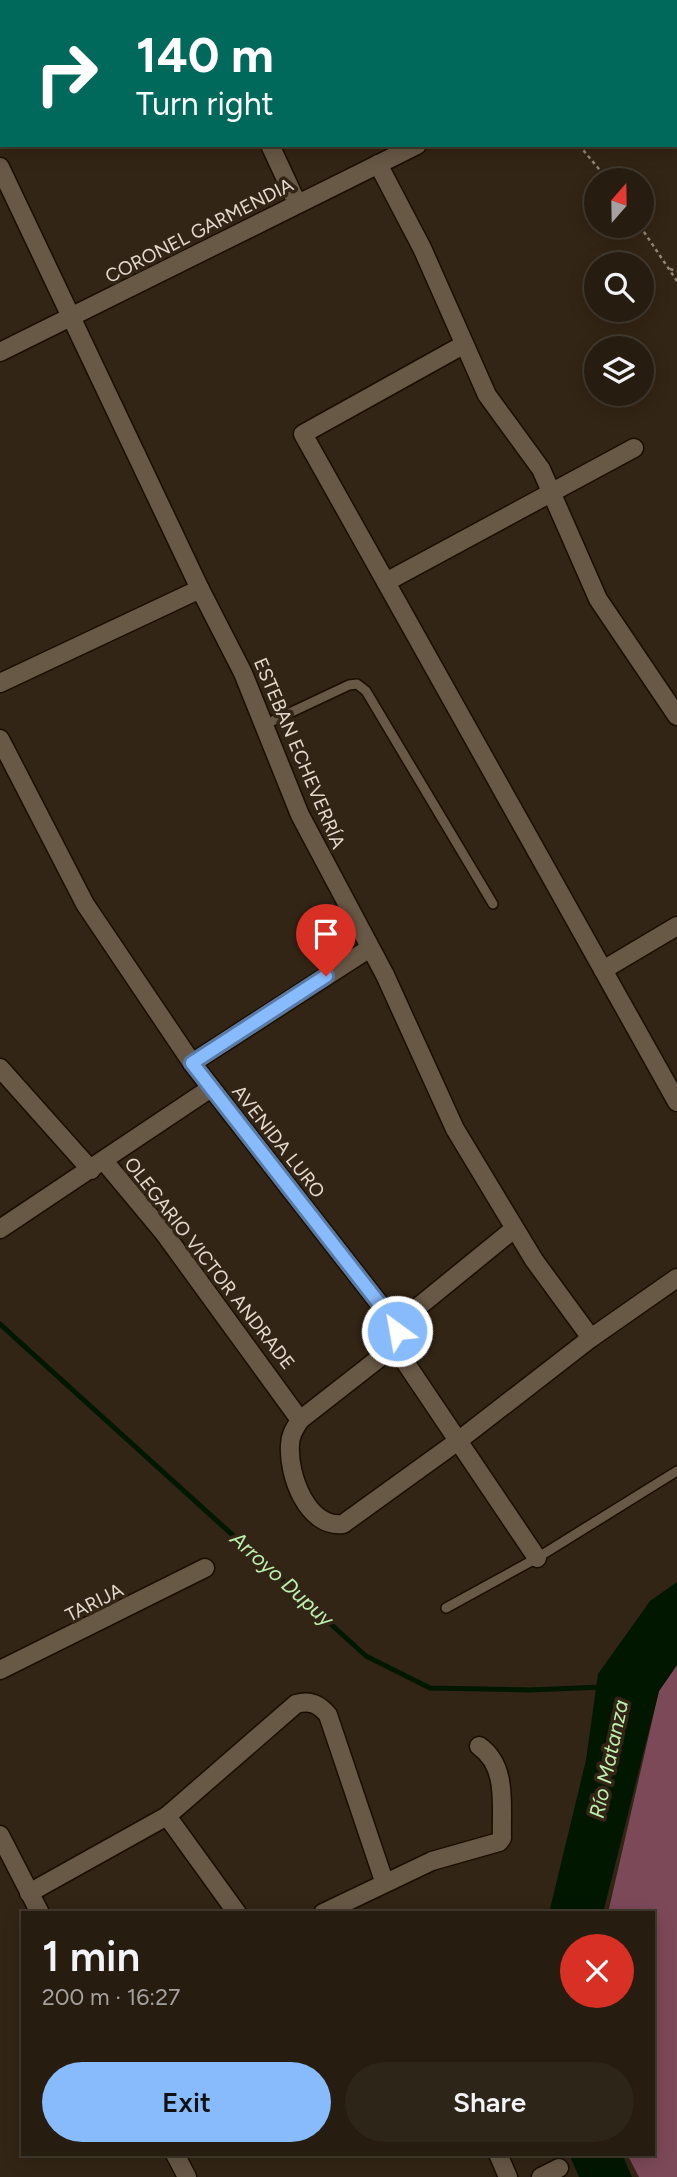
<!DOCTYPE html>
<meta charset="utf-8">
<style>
body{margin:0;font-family:Figtree,sans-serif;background:#2e2519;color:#f1f3f6;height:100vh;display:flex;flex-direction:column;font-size:26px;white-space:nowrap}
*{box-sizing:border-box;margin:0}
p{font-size:23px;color:#a4a19f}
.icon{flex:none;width:38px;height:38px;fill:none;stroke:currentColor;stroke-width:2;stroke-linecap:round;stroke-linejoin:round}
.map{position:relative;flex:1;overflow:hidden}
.drawer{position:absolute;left:21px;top:1911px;width:634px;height:245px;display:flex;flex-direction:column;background:#261c10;border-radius:0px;box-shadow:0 4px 18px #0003,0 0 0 2px #423a30}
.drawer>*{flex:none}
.banner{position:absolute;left:0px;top:0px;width:677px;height:147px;box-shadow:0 4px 18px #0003,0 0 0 2px #423a30;background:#00695c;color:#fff;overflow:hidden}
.needle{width:46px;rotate:20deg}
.buttons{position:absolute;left:584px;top:168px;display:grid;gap:14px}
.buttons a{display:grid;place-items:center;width:70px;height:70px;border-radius:50%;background:#261c10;box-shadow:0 4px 18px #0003,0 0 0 2px #423a30;font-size:35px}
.pin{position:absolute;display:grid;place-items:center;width:60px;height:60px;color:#fff;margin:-72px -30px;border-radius:50% 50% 50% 0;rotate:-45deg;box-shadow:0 0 7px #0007}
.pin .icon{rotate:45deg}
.me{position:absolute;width:77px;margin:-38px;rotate:328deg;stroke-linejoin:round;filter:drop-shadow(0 0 5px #0008)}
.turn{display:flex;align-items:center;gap:24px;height:147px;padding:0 21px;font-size:32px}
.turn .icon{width:91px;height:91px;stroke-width:2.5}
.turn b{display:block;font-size:49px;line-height:60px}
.round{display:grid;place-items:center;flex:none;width:74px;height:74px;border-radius:37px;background:#2e2519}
.summary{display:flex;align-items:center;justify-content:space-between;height:119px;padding:0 21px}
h1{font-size:42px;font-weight:600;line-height:52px}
.cta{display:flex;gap:14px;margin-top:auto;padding:14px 21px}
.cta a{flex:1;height:80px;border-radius:42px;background:#88bbfc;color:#111;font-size:28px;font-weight:600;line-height:80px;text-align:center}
.cta a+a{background:#2e2519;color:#f1f3f6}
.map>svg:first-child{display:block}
.forest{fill:#7c4959}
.water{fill:#021700}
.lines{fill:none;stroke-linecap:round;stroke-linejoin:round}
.stream{stroke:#021700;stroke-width:5}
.service-casing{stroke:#1a0e01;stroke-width:12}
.minor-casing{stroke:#1a0e01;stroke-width:21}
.path{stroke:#8f8477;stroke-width:2.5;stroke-dasharray:3.5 3.5;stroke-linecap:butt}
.service{stroke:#685846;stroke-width:9}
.minor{stroke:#685846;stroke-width:18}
.route-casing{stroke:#587aa4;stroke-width:18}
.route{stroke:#88bbfc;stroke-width:12}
.labels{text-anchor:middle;stroke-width:7;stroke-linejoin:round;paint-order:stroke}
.street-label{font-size:19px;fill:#e3dad0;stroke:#332515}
.water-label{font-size:21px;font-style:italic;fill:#bdf1b0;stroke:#332515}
</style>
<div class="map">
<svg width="677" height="2177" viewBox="0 0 677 2177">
<rect width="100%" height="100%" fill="#332515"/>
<!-- forest -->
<polygon class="forest" points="677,1665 677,2177 639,2177 627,2154 653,2154 653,1913 608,1913 659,1691"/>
<!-- water -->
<g class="water">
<polygon points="677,1582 677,1665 659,1691 603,1913 549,1913 586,1760 598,1674 650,1601"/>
<polygon points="569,2154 622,2154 632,2177 579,2177"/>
</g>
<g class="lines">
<!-- stream -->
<polyline class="stream" points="0,1324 366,1656 430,1688 529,1690 603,1687"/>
<defs>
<g id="service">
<polyline points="264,725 349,685 357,684 366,691 493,904"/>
<polyline points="446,1608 537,1558 677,1471"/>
</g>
<g id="minor">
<polyline points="201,0 202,2"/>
<polyline points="478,0 478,2"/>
<polyline points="517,0 518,2"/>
<polyline points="676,14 677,15"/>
<polyline points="270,145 297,203"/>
<polyline points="378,164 422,248 487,395 541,469 598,599 677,716"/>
<polyline points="0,167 200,589 243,673 300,815 385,975 455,1129 534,1260 591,1338"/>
<polyline points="463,345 303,434 677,1102"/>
<polyline points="0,352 417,145"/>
<polyline points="386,582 634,448"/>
<polyline points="0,683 200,589"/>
<polyline points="0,739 85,904 192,1063 396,1325 396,1345 399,1353 537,1558"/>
<polyline points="603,970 677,926"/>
<polyline points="192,1063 370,948"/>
<polyline points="0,1068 91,1170"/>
<path d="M104,1161L164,1233L300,1420C295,1428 290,1435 290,1445C288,1475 307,1528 343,1524L458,1441L591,1338L677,1278"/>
<polyline points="0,1229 211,1088"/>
<polyline points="396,1325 514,1229"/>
<polyline points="300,1420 396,1345"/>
<polyline points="0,1670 205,1568"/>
<polyline points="167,1816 237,1913"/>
<polyline points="0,1835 40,1913"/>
<path d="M29,1893L167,1816L296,1704C310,1700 319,1704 328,1715L384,1881"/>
<path d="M323,1913L432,1861L499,1842L502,1838C501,1805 508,1766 479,1746"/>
<polyline points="175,2154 187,2177"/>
<polyline points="498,2154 508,2177"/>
<polyline points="541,2177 559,2168"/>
</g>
</defs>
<!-- service casing -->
<use href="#service" class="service-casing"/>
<!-- minor casing -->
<use href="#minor" class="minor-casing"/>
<!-- path -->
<g class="path">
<polyline points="579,145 608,180"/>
<polyline points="640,226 677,281"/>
<polyline points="670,269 677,271"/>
</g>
<!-- service -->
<use href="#service" class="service"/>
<!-- minor -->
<use href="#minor" class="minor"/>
</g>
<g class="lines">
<defs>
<polyline id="route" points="326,976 192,1063 396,1325 397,1331"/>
</defs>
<!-- route casing -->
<use href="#route" class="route-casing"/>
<!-- route -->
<use href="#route" class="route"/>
</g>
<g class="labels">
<!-- street labels -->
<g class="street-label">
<text transform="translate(199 230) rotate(-27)" y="7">CORONEL GARMENDIA</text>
<text transform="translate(300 753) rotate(67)" y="7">ESTEBAN ECHEVERRÍA</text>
<text transform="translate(279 1141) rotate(52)" y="7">AVENIDA LURO</text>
<text transform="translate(210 1263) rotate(52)" y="7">OLEGARIO VICTOR ANDRADE</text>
<text transform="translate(94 1602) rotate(-27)" y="7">TARIJA</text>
</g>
<!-- water labels -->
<g class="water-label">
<text transform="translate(282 1579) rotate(42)" y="7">Arroyo Dupuy</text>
<text transform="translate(609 1759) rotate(-78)" y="7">Río Matanza</text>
</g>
</g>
</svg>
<div class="buttons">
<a><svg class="needle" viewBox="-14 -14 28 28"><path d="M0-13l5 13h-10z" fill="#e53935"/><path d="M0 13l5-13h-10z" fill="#a4a19f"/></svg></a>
<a><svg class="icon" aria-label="search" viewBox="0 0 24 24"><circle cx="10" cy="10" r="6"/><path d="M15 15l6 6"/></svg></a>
<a><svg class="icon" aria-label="layers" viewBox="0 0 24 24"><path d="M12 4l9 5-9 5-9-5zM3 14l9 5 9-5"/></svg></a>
</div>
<div class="pin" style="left:326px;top:976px;background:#d93025"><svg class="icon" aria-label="arrive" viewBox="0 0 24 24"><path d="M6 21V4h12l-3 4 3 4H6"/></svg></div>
<svg class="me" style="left:397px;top:1331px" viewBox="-20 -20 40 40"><circle r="17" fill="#88bbfc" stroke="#fff" stroke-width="3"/><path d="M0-11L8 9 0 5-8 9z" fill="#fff"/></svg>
<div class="banner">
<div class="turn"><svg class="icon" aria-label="right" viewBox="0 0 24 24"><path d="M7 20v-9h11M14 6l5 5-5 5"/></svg><div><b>140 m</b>Turn right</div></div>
</div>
<section class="drawer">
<div class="summary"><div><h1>1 min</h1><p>200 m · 16:27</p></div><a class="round" style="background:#d93025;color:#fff"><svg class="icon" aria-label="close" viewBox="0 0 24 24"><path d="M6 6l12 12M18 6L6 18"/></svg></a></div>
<div class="cta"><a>Exit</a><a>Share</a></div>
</section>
</div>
